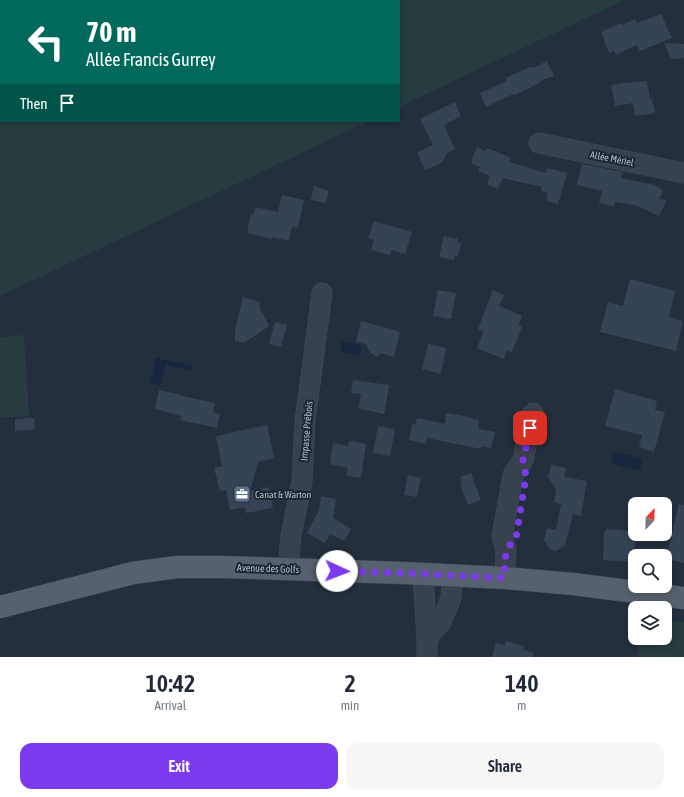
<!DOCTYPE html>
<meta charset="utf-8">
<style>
body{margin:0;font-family:"Asap Condensed",sans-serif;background:#f6f6f7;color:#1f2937;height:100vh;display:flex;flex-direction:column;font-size:15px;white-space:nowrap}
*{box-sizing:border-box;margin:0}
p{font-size:13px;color:#747a83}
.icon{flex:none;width:22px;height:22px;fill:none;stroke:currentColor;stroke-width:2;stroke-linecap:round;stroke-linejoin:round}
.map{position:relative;height:657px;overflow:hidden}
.side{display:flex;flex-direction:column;background:#fff;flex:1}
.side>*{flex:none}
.banner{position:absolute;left:0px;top:0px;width:400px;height:122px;box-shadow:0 2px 6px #0003;background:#00695c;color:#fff;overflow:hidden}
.needle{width:26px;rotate:23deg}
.buttons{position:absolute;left:628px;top:497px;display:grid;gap:8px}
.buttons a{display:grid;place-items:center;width:44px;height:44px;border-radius:8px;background:#fff;box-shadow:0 2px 6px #0003;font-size:20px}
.pin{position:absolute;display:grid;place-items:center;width:34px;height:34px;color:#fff;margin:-17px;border-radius:8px;box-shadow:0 2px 6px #0006}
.me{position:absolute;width:44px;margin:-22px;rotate:92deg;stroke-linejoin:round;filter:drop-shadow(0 0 3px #0008)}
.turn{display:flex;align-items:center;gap:14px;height:84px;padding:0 20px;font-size:18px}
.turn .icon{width:52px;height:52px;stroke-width:2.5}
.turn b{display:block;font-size:28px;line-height:34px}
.then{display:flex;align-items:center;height:38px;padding:0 20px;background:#0003;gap:8px;font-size:15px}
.eta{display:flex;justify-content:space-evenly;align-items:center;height:68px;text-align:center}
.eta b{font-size:24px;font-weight:600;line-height:28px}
.action{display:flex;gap:8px;margin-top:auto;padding:8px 20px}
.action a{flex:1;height:46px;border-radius:12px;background:#7c3aed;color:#fff;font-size:16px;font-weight:600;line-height:46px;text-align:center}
.action a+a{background:#f6f6f7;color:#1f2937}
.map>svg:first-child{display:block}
.green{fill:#263c3f}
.water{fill:#17263c}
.building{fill:#364354}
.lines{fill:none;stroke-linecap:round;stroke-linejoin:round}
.minor-casing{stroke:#414a57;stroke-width:21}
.major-casing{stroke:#414a57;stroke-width:23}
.minor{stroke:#38414e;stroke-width:20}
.major{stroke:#56606e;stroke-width:22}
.route{stroke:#7c3aed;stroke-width:7;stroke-dasharray:0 12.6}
.labels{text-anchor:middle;stroke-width:4;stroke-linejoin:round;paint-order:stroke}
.street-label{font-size:10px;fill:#b4bcc9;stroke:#1d2633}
.poi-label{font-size:10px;fill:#b4bcc9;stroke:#1d2633;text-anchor:start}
</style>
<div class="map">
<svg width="684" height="657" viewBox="0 0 684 657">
<rect width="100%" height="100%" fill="#242f3e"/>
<!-- green -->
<g class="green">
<polygon points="0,0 624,0 399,107 399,1 1,1 1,121 369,121 0,296"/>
<polygon points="24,335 29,416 0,418 0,337"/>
<polygon points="665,621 684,622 684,657 637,657 638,638 665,638"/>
</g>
<!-- water -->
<g class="water">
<polygon points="342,341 362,346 360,356 340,352"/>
<polygon points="156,358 193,366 192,371 166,365 160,386 150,383"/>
<polygon points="616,452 641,458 640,460 642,461 640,470 638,469 637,471 613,464 613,462 611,462 614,453 616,454"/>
</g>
<!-- building -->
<g class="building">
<polygon points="661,14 672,38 640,51 637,45 616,55 614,51 609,53 601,32 621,23 622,25 635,19 637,23"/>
<polygon points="664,43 684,44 684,58 671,59"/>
<polygon points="547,61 554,76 540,81 539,83 515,95 513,94 486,107 480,93 507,81 506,78 532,66 533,68"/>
<polygon points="647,81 650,99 652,98 655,113 635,116 633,103 615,106 611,85 629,82 629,83"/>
<polygon points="455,102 461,116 444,125 455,149 447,153 442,163 425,170 417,153 433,145 420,119"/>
<polygon points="477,147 485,151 487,148 511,158 509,162 546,173 547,168 567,173 558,204 546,201 548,193 541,191 542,187 503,178 498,189 487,184 490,176 478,171 480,167 472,164 472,159"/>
<polygon points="582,164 622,172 621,178 655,185 663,190 659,199 667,200 659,216 638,206 615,202 614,207 599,203 602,191 577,185"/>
<polygon points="314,186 329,191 326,203 311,200"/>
<polygon points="282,195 304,200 298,228 292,227 289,241 273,237 272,239 247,233 251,213 254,214 255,207 278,212"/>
<polygon points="374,221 412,232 405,254 392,250 390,255 371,250 374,240 368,238"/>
<polygon points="444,236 458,239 458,242 461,243 458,257 455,256 454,260 439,257"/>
<polygon points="630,279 675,291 669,317 683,321 676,351 600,332 608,302 623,306"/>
<polygon points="438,290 456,293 451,319 433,316"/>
<polygon points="493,290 504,295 499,306 522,316 518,325 522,327 512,352 507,350 504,359 477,348 484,331 478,329"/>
<polygon points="243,297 260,302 259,306 269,326 245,342 241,342 235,341 235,331"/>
<polygon points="361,321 400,332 394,357 380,353 378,358 369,351 366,344 356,342"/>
<polygon points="275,322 287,325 281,347 269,344"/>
<polygon points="428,344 446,348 441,374 422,369"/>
<polygon points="353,380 389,385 384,414 358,408 361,394 351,393"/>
<polygon points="615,389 657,401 655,410 665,412 654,452 639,447 642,435 605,426"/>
<polygon points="159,390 178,394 178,395 215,403 213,412 220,414 217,428 180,420 181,416 155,409"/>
<polygon points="446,413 456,415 456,414 479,420 478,426 479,426 479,429 495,432 491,448 481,446 481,449 427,438 426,444 409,440 412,424 415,424 417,418 445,424"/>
<polygon points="34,418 35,429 15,431 15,419"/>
<polygon points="267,425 274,458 258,462 250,491 269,487 273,508 246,513 245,507 230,510 226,490 220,491 214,468 222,466 216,436"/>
<polygon points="378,426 395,429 390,456 373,453"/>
<polygon points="349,441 366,444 361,478 347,476 348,468 330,464 333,443 348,446"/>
<polygon points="551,465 566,468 564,477 587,481 581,516 573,514 565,545 556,551 549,549 544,540 547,528 556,530 561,504 554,502 556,489 546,474 549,474"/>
<polygon points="471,473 481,500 468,505 460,485 462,484 460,477"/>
<polygon points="408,475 421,478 417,497 404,495"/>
<polygon points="321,496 336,499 333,518 351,529 344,541 330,534 325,543 307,533 319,510"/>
<polygon points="679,504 684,505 684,563 666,559"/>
<polygon points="606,529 630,531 630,536 635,537 634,562 603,560 604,531 606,531"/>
<polygon points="506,641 524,646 523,650 533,653 533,657 492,657 496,643 505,645"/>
</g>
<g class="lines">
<defs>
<g id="minor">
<polyline points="539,143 684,173"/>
<polyline points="288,569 291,536 302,481 305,422 322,293"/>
<polyline points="423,574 427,638 427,657"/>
<polyline points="505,578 506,550 502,536 513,475 523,460 533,413"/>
<polyline points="427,638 441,622 451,598 453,576"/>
</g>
<polyline id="major" points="0,607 133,573 177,567 223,567 404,573 505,578 573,584 684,598"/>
</defs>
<!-- minor casing -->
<use href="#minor" class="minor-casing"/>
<!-- major casing -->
<use href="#major" class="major-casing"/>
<!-- minor -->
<use href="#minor" class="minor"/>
<!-- major -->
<use href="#major" class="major"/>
</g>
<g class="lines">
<!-- route -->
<polyline class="route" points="337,571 404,573 504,578 506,550 516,538 526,476 523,460 530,428"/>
</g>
<!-- icons -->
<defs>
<symbol id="office-square" viewBox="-11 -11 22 22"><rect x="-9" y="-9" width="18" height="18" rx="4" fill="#5c6f8a" stroke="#1d2633"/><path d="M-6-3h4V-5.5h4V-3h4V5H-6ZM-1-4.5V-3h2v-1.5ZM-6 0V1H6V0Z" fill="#fff"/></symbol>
</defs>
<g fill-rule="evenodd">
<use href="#office-square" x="232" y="484" width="20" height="20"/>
</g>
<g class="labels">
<!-- street labels -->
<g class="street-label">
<text transform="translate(612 158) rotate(11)" y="4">Allée Mériel</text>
<text transform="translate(306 431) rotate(-85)" y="4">Impasse Prébois</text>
<text transform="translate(268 568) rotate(2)" y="4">Avenue des Golfs</text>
</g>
<!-- poi labels -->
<g class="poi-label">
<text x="255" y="498">Canat &amp; Warton</text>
</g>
</g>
</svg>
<div class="buttons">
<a><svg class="needle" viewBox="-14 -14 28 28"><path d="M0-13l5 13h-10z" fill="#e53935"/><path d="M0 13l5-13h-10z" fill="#747a83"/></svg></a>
<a><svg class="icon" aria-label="search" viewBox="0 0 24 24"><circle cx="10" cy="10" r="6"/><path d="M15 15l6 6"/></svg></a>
<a><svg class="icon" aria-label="layers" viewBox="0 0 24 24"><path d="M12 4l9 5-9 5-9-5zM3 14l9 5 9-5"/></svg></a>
</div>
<div class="pin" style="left:530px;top:428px;background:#d93025"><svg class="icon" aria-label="arrive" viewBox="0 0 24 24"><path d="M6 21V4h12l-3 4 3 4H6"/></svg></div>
<svg class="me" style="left:337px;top:571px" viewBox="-20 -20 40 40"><circle r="19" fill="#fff"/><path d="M0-13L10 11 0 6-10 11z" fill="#7c3aed"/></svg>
<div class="banner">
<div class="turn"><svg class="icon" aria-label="left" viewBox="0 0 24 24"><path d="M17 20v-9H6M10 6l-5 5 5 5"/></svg><div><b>70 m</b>Allée Francis Gurrey</div></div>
<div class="then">Then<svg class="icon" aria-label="arrive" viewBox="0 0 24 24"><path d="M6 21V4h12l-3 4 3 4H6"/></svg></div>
</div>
</div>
<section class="side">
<div class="eta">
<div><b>10:42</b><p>Arrival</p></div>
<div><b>2</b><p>min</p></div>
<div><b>140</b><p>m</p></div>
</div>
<div class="action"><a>Exit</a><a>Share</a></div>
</section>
